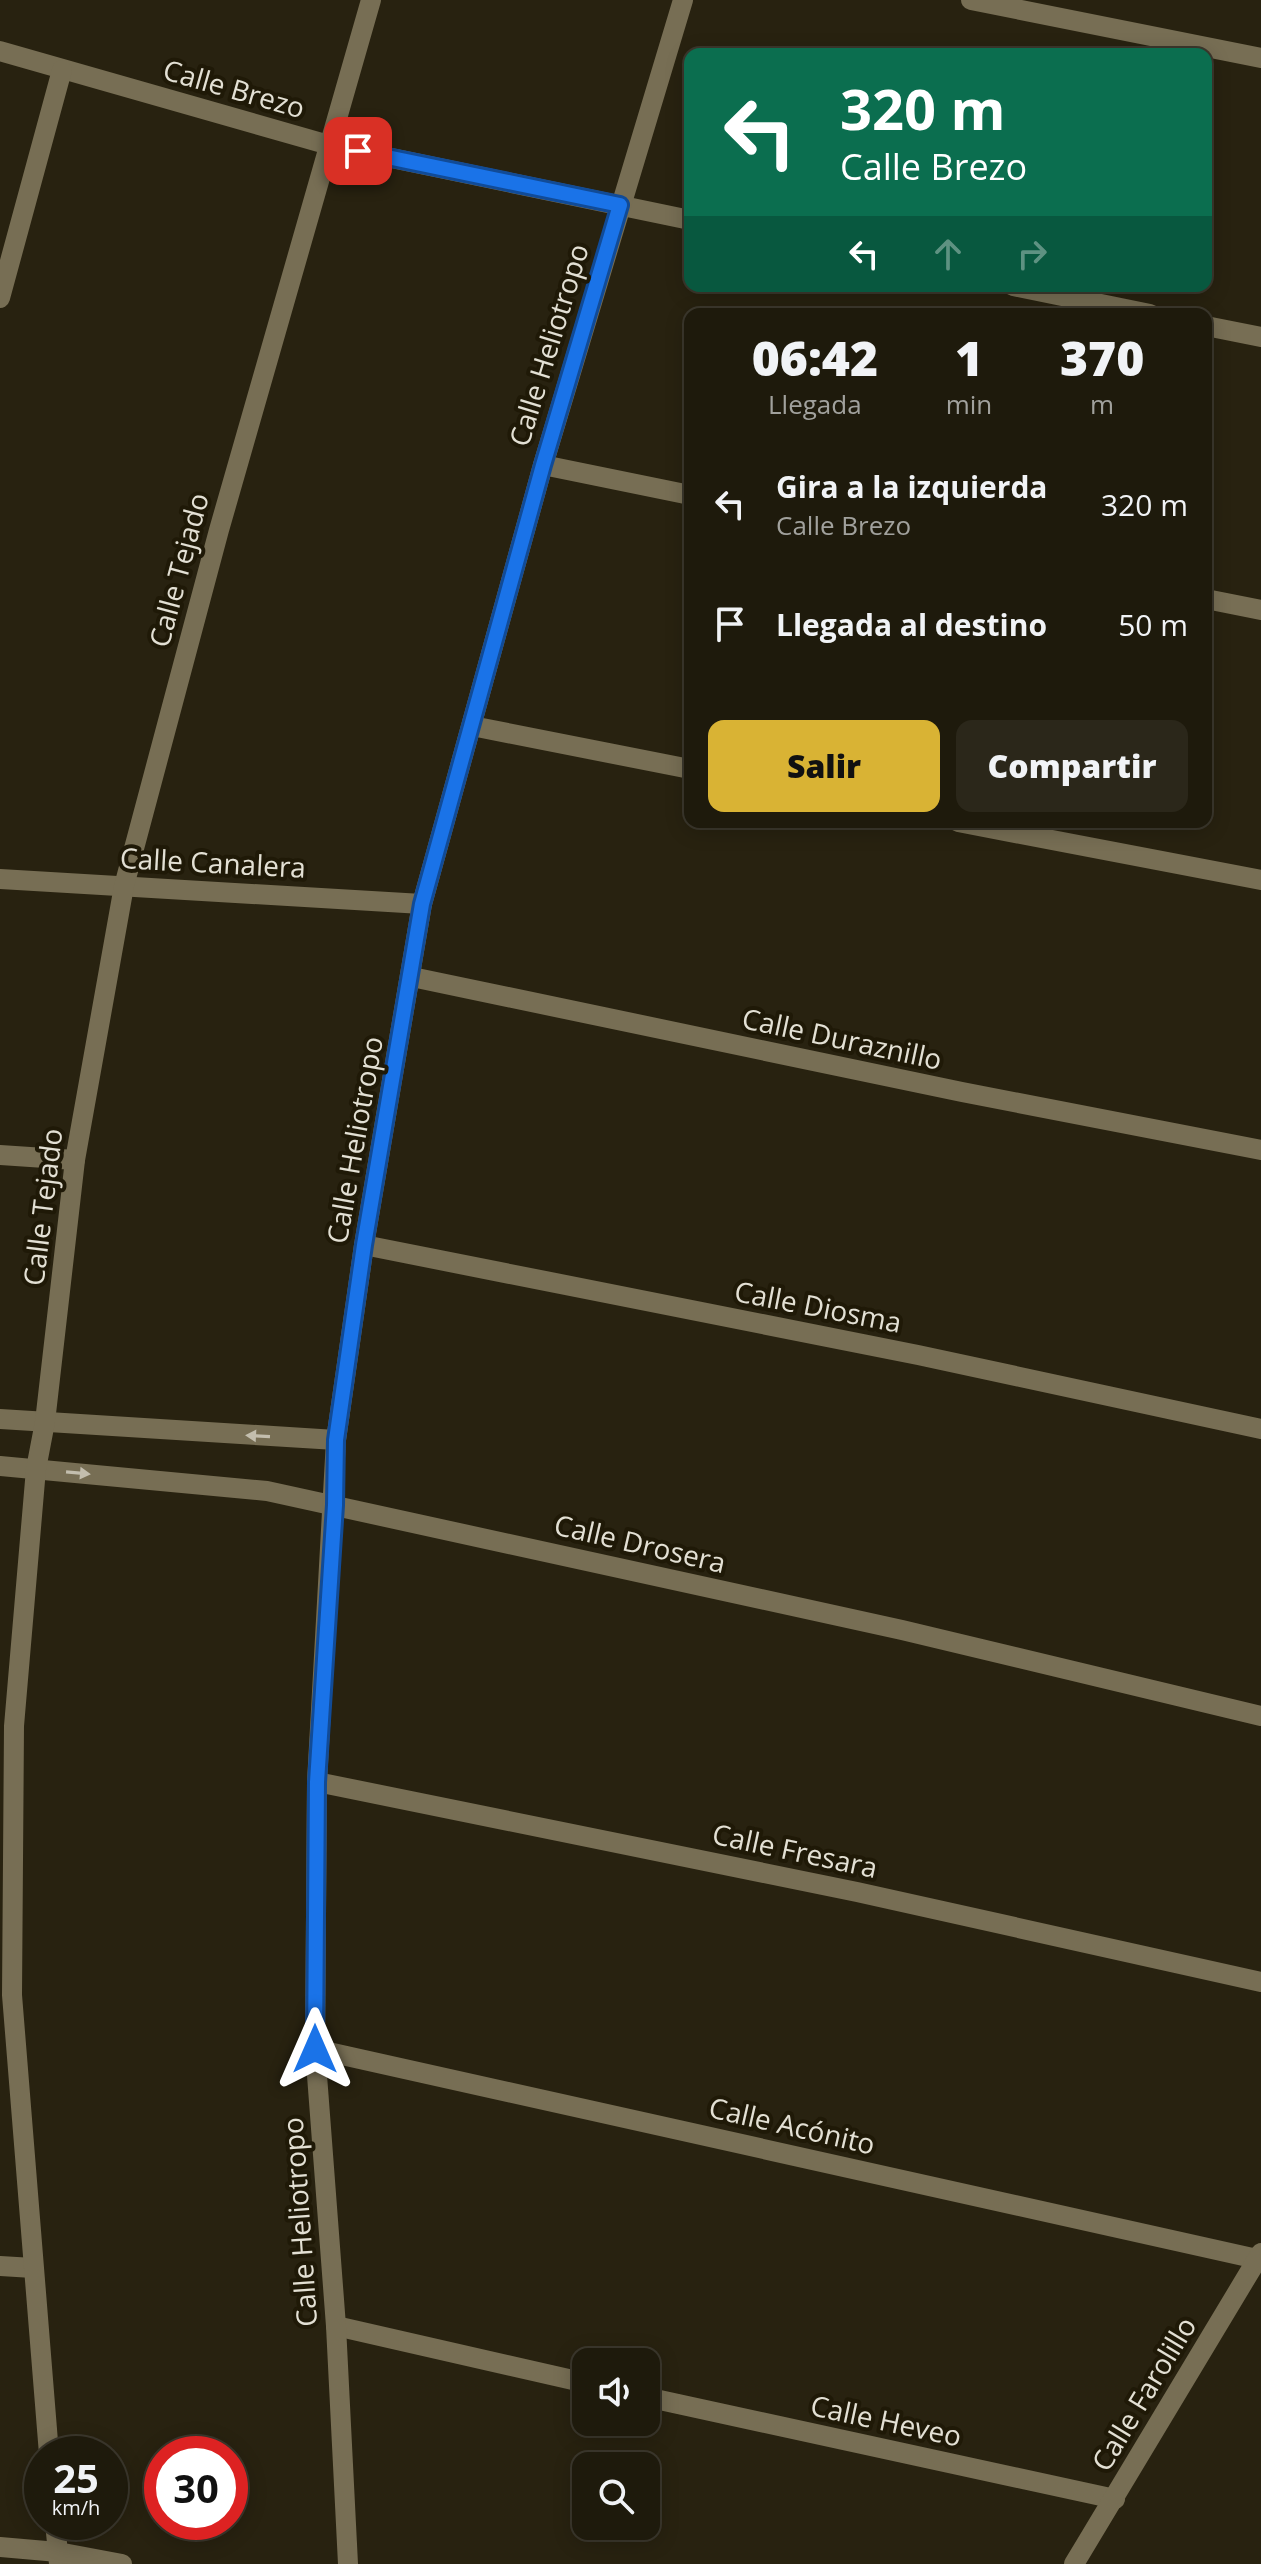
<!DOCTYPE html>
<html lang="es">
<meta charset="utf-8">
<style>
body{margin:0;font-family:"Open Sans",sans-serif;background:#2b271a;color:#f1f3f6;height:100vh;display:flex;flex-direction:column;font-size:30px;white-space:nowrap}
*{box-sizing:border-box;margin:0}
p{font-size:26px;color:#a1a19d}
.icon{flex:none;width:44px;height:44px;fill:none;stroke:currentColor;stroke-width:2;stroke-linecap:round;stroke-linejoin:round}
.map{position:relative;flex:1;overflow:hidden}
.side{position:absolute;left:684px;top:308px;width:528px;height:520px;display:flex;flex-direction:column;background:#1e1a0c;border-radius:16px;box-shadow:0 4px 20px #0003,0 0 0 2px #3c382d}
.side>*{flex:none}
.guide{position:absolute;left:684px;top:48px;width:528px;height:244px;border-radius:16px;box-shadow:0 4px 20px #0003,0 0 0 2px #3c382d;background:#0b6e4f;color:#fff;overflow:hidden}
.controls{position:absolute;left:572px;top:2348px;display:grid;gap:16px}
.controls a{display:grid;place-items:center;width:88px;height:88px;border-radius:16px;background:#1e1a0c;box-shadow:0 4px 20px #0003,0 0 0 2px #3c382d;font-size:40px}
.speed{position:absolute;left:24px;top:2436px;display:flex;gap:16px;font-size:40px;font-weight:700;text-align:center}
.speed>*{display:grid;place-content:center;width:104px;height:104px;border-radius:50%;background:#1e1a0c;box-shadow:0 4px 20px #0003,0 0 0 2px #3c382d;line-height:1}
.speed small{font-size:20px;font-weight:400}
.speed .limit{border:12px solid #d22;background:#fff;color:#111}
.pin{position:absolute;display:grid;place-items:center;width:68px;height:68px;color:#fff;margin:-34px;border-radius:16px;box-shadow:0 4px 12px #0006}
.me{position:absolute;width:88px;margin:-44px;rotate:0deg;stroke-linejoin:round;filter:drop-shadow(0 0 6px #0008)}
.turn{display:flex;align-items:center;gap:28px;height:168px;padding:0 24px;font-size:36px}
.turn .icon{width:104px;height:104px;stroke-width:2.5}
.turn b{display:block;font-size:56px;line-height:68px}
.lanes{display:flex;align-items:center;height:76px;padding:0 24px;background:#0003;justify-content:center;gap:40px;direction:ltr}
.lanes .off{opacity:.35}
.eta{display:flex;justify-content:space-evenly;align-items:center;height:136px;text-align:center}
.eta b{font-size:48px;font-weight:800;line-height:56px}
.cta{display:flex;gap:16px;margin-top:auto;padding:16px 24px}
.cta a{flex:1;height:92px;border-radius:16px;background:#d9b334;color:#111;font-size:32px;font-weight:800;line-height:92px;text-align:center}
.cta a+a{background:#2b271a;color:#f1f3f6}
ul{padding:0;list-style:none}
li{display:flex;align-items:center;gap:24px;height:120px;padding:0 24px}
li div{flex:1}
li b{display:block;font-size:30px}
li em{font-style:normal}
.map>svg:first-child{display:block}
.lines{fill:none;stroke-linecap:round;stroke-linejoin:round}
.minor{stroke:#776e54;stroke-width:20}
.oneway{fill:#c3beae}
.route-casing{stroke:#114b97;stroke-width:20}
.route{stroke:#1a73e8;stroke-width:14}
.labels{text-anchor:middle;stroke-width:8;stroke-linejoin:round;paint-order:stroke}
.street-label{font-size:28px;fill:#e3e0d4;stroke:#1f1907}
</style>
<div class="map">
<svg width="1261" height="2564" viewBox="0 0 1261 2564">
<rect width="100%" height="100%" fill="#282210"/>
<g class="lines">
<!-- minor -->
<g class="minor">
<polyline points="971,0 1261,58"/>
<polyline points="0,51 329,145 690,220"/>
<polyline points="1013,286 1150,314"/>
<polyline points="0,298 62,70"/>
<polyline points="1206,326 1261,337"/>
<polyline points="543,465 690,495"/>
<polyline points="1206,599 1261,610"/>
<polyline points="472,726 690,769"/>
<polyline points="958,822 1261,880"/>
<polyline points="0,879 422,904"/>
<polyline points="412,977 962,1092 1261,1150"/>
<polyline points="0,1155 75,1160"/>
<polyline points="364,1245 918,1355 1261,1429"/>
<polyline points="0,1419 336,1440"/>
<polyline points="0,1466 267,1491 902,1630 1261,1716"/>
<polyline points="317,1782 857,1892 1261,1982"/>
<polyline points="315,2049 1257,2259"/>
<polyline points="0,2266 33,2268"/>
<polyline points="336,2326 586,2383"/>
<polyline points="646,2397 1115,2499"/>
<polyline points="49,2454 12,1995 14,1726 36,1469 45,1422 75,1160 124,886 219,530 371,0"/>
<polyline points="55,2522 59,2564"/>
<polyline points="0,2547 58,2552 122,2564"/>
<polyline points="348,2564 336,2326 315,2049 317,1782 336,1440 364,1245 422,904 543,465 683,0"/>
<polyline points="1074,2564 1261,2253"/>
</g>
</g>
<!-- one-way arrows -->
<defs><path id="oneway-solid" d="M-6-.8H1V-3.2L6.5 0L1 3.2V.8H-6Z" transform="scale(2)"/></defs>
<g class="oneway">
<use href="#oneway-solid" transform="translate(258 1436) rotate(-177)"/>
<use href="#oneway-solid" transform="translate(78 1473) rotate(5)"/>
</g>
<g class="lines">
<defs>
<polyline id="route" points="315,2049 317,1782 335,1505 336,1440 364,1245 422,904 543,465 620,205 358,151"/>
</defs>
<!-- route casing -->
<use href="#route" class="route-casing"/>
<!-- route -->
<use href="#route" class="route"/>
</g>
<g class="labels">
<!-- street labels -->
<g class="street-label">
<text transform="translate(234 89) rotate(16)" y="10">Calle Brezo</text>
<text transform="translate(549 345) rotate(-73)" y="10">Calle Heliotropo</text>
<text transform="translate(179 570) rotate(-75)" y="10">Calle Tejado</text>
<text transform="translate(213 863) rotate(3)" y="10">Calle Canalera</text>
<text transform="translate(842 1039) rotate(12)" y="10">Calle Duraznillo</text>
<text transform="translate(355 1140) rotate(-80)" y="10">Calle Heliotropo</text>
<text transform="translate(43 1207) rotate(-83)" y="10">Calle Tejado</text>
<text transform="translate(818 1307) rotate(11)" y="10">Calle Diosma</text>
<text transform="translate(640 1544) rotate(13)" y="10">Calle Drosera</text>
<text transform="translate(795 1851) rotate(12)" y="10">Calle Fresara</text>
<text transform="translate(792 2126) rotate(13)" y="10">Calle Acónito</text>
<text transform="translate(300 2222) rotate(-94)" y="10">Calle Heliotropo</text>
<text transform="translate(1144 2394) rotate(-59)" y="10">Calle Farolillo</text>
<text transform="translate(886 2421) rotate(12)" y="10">Calle Heveo</text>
</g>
</g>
</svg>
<div class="controls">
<a><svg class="icon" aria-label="sound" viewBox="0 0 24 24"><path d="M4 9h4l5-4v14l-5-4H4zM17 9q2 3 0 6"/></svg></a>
<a><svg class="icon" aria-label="search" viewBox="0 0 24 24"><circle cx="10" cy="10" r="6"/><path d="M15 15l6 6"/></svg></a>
</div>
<div class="speed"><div>25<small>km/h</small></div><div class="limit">30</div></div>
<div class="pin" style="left:358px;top:151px;background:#d93025"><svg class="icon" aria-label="arrive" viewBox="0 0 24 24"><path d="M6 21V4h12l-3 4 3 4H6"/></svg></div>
<svg class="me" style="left:315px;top:2049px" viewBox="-20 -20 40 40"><path d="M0-17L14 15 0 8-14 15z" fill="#1a73e8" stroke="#fff" stroke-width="4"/></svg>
<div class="guide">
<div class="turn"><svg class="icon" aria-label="left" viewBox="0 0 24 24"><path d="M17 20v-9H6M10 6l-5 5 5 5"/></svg><div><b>320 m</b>Calle Brezo</div></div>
<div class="lanes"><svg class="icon" aria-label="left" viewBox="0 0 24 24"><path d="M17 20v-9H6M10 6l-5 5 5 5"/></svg><svg class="icon off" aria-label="ahead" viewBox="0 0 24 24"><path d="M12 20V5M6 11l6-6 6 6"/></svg><svg class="icon off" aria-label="right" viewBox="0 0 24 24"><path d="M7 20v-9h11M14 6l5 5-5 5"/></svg></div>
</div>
<section class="side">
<div class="eta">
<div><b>06:42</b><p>Llegada</p></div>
<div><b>1</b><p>min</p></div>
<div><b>370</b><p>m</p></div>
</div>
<ul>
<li><svg class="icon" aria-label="left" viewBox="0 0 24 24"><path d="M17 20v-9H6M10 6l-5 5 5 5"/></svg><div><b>Gira a la izquierda</b><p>Calle Brezo</p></div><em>320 m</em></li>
<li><svg class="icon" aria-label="arrive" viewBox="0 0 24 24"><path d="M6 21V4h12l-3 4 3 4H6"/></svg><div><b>Llegada al destino</b></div><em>50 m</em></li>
</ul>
<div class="cta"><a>Salir</a><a>Compartir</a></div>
</section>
</div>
